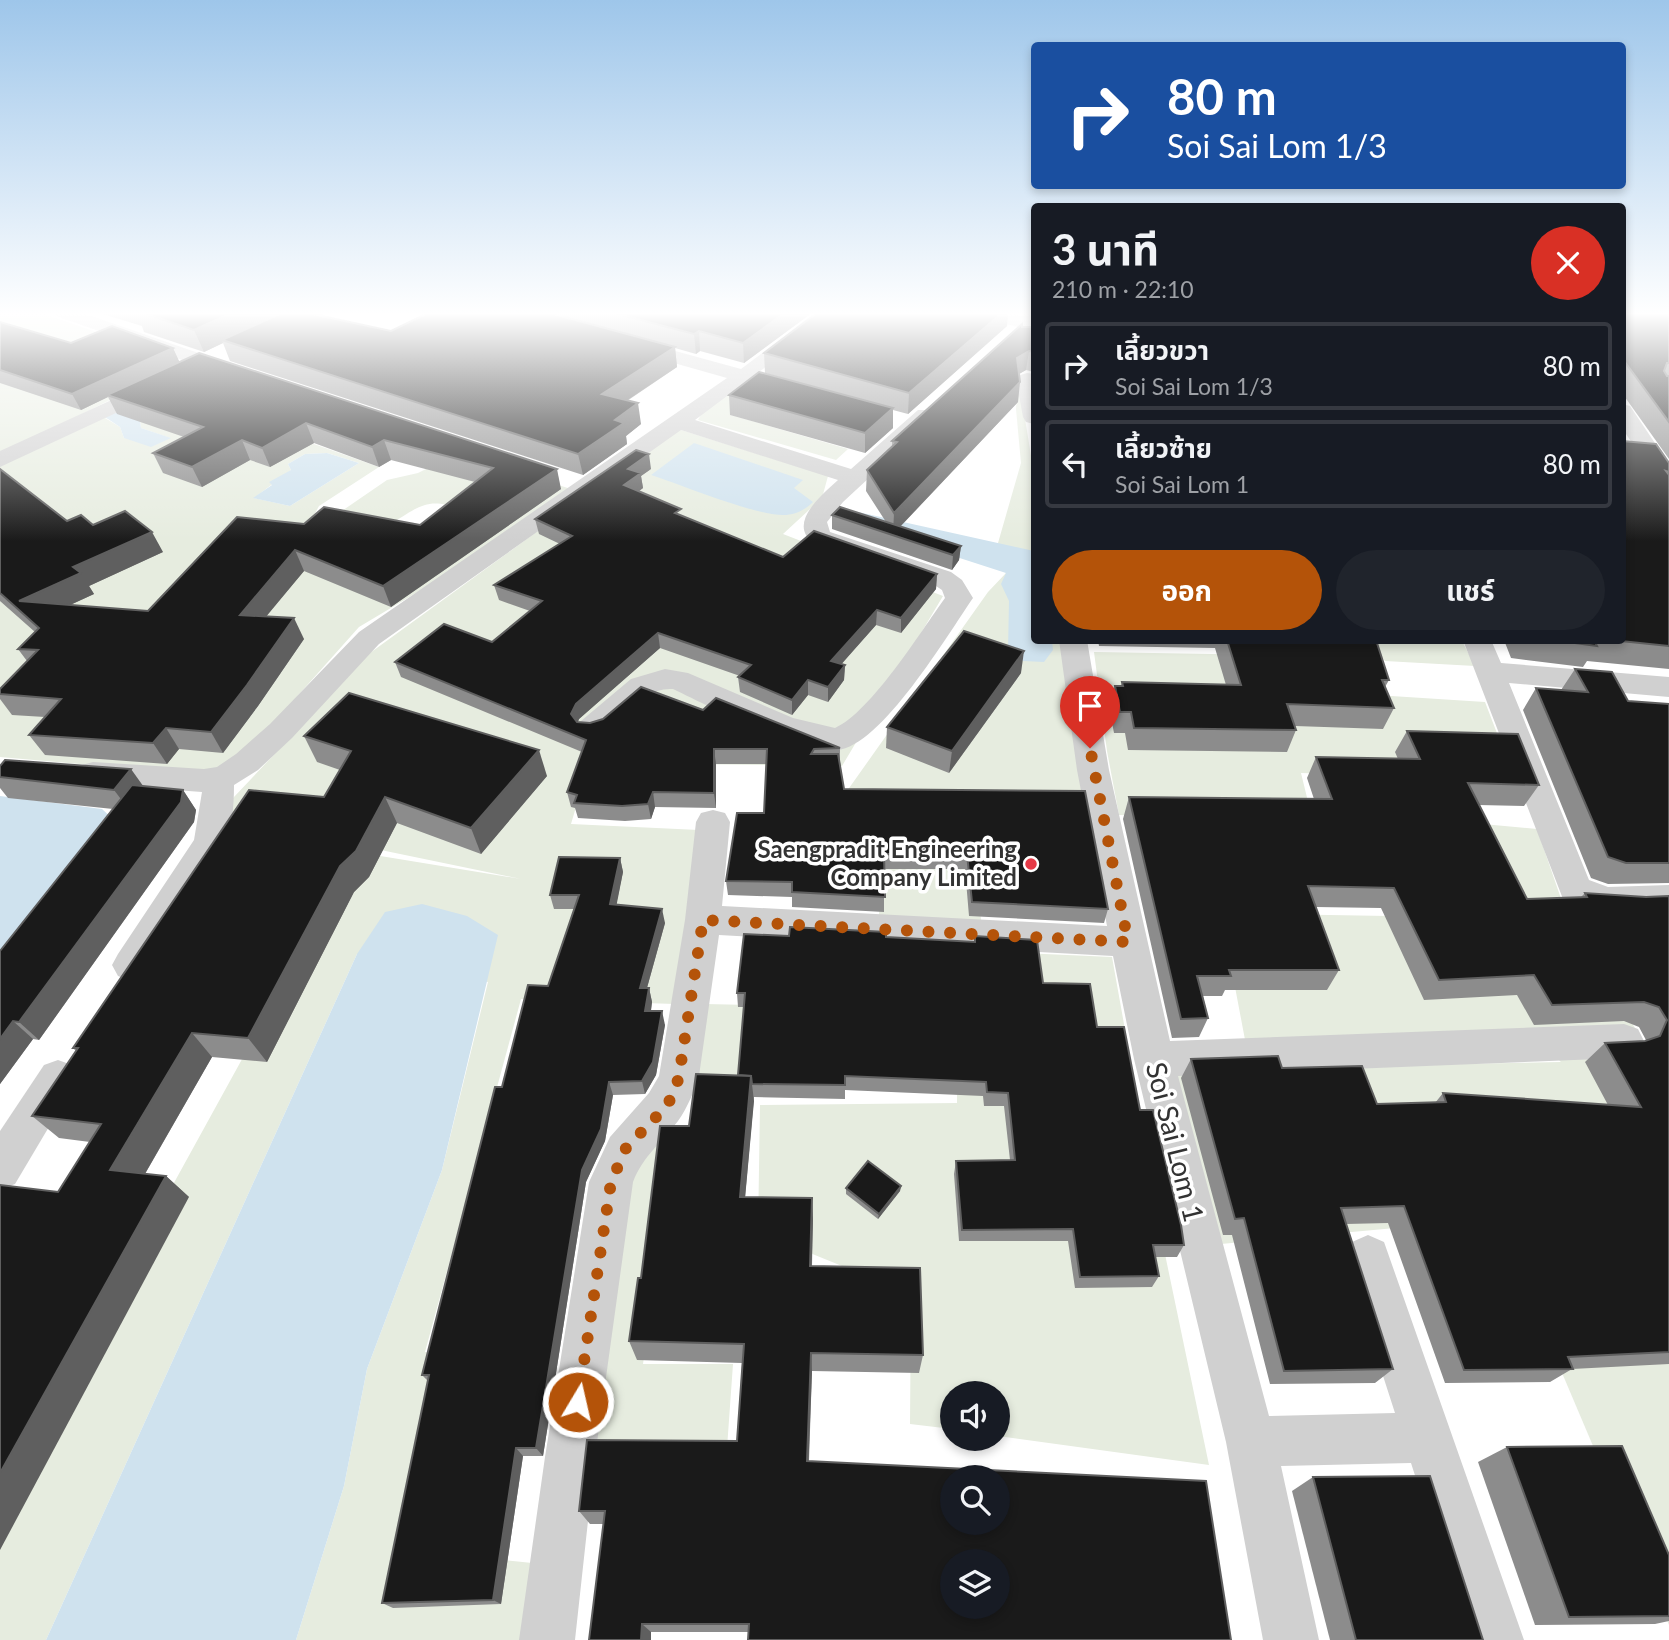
<!DOCTYPE html>
<html lang="th">
<meta charset="utf-8">
<style>
body{margin:0;font-family:Lato,"Noto Sans Thai",sans-serif;background:#20242c;color:#f1f3f6;height:100vh;display:flex;flex-direction:column;font-size:26px;white-space:nowrap}
*{box-sizing:border-box;margin:0}
p{font-size:23px;color:#9ea1a6}
.icon{flex:none;width:38px;height:38px;fill:none;stroke:currentColor;stroke-width:2;stroke-linecap:round;stroke-linejoin:round}
.map{position:relative;flex:1;overflow:hidden}
.sheet{position:absolute;left:1031px;top:203px;width:595px;height:441px;display:flex;flex-direction:column;background:#171b24;border-radius:7px;box-shadow:0 4px 10px #0003}
.sheet>*{flex:none}
.guide{position:absolute;left:1031px;top:42px;width:595px;height:147px;border-radius:7px;box-shadow:0 4px 10px #0003;background:#1a4fa0;color:#fff;overflow:hidden}
.controls{position:absolute;left:940px;top:1381px;display:grid;gap:14px}
.controls a{display:grid;place-items:center;width:70px;height:70px;border-radius:50%;background:#171b24;box-shadow:0 4px 10px #0003;font-size:35px}
.pin{position:absolute;display:grid;place-items:center;width:60px;height:60px;color:#fff;margin:-72px -30px;border-radius:50% 50% 50% 0;rotate:-45deg;box-shadow:0 0 7px #0007}
.pin .icon{rotate:45deg}
.me{position:absolute;width:77px;margin:-38px;rotate:9deg;stroke-linejoin:round;filter:drop-shadow(0 0 5px #0008)}
.turn{display:flex;align-items:center;gap:24px;height:147px;padding:0 21px;font-size:32px}
.turn .icon{width:91px;height:91px;stroke-width:2.5}
.turn b{display:block;font-size:49px;line-height:60px}
.round{display:grid;place-items:center;flex:none;width:74px;height:74px;border-radius:37px;background:#20242c}
.overview{display:flex;align-items:center;justify-content:space-between;height:119px;padding:0 21px}
h1{font-size:42px;font-weight:700;line-height:52px}
.button{display:flex;gap:14px;margin-top:auto;padding:14px 21px}
.button a{flex:1;height:80px;border-radius:42px;background:#b45309;color:#fff;font-size:28px;font-weight:700;line-height:80px;text-align:center}
.button a+a{background:#20242c;color:#f1f3f6}
ul{padding:0;list-style:none}
li{display:flex;align-items:center;gap:21px;height:88px;margin:0 14px 10px;padding:0 7px;border:4px solid #363941;border-radius:7px}
li div{flex:1}
li b{display:block;font-size:26px}
li em{font-style:normal}
.map>svg:first-child{display:block}
.green{fill:#e6ecdf;fill-rule:evenodd}
.water{fill:#cfe2ee}
.lines{fill:none;stroke-linecap:round;stroke-linejoin:round}
.minor{fill:#d0d0d0;fill-rule:evenodd}
.wall{fill:#8c8c8c}
.shaded-wall{fill:#5f5f5f}
.building{fill:#1a1a1a;stroke:#5f5f5f;stroke-width:2;fill-rule:evenodd}
.route{stroke:#b45309;stroke-width:12;stroke-dasharray:0 21.6}
.poi-dot{fill:#e63946;stroke:#fff;stroke-width:2.5}
.labels{text-anchor:middle;stroke-width:7;stroke-linejoin:round;paint-order:stroke}
.poi-label{font-size:24px;font-weight:bold;fill:#333;stroke:#fff;text-anchor:end}
.near-street-label{font-size:28px;fill:#333;stroke:#fff}
</style>
<div class="map">
<svg width="1669" height="1640" viewBox="0 0 1669 1640">
<rect width="100%" height="100%" fill="#fff"/>
<!-- green -->
<g class="green">
<polygon points="0,312 39,312 184,363 0,455"/>
<path d="M203,366L297,438L379,467L319,506L306,530L424,543L460,509C428,497 420,506 392,523L336,515L387,480L418,473L458,453L571,489L478,556L359,627L252,747L226,770L182,773L0,757V464ZM105,418L140,421L141,428L170,438H124L120,427ZM327,453L359,463L290,506L254,498L291,470L288,464L305,454Z"/>
<polygon points="1018,376 1034,474 1034,640 1062,641 1088,802 847,791 988,592 1006,573 998,543 1021,463 1016,409"/>
<polygon points="736,385 759,393 731,415 848,449 836,460 698,420 703,411"/>
<polygon points="678,429 828,476 822,498 783,534 943,596 842,766 589,763 571,824 699,830 675,1004 521,999 425,1352 572,1378 559,1417 464,1432 425,1552 542,1564 533,1640 296,1640 344,1486 367,1369 442,1170 488,982 357,954 46,1640 0,1640 0,1499 356,852 521,879 216,816 370,653"/>
<polygon points="1375,641 1462,641 1475,666 1385,661 1377,651"/>
<polygon points="1094,652 1274,655 1360,694 1485,702 1515,780 1301,773 1313,822 1119,815 1107,751"/>
<polygon points="1354,812 1537,829 1567,916 1669,1084 1669,1203 1221,1244 1175,1069 1561,1062 1530,1033 1246,1045 1221,913 1388,916"/>
<polygon points="881,850 977,853 981,921 879,917"/>
<polygon points="957,950 1112,957 1166,1259 1209,1465 998,1436 998,1393 952,1393 952,1429 910,1424 911,1294 758,1232 760,1105 957,1103"/>
<polygon points="704,1004 836,1007 834,1098 692,1096"/>
<polygon points="658,1140 672,1156 643,1364 733,1364 727,1448 590,1441 633,1167"/>
<polygon points="1669,1306 1669,1625 1540,1321"/>
</g>
<!-- water -->
<g class="water">
<polygon points="126,405 140,421 141,428 171,438 151,447 124,438 120,427 105,417"/>
<path d="M694,443L803,480L794,488L813,502C805,510 795,515 783,515C754,515 682,485 651,475Z"/>
<polygon points="327,453 359,463 290,506 253,498 272,485 269,482 291,470 288,464 305,454"/>
<polygon points="849,510 1034,551 1034,640 1052,641 1053,650 1044,662 1023,661 1008,650 1009,601 1001,584 1006,573 839,519"/>
<polygon points="0,796 102,809 115,821 0,974"/>
<polygon points="422,904 467,916 498,935 442,1170 367,1369 344,1486 296,1640 46,1640 357,954 385,912"/>
</g>
<g class="lines">
<!-- minor -->
<g class="minor">
<polygon points="53,312 80,312 239,367 242,371 239,375 225,375 56,316"/>
<path d="M817,312H839L695,420L851,469L918,410H934L937,415L843,502L827,522L830,532L951,572L962,580L973,598C948,634 881,747 837,750C797,753 711,707 673,689C631,686 618,746 581,735L577,728L581,721L631,679L665,669L688,673L793,718L835,728C871,712 921,631 945,598L942,590L933,584L812,542C788,522 822,495 838,480L681,430L379,644L292,738L258,770L234,785C234,807 232,832 222,851L144,976L131,981L118,976L112,965L118,954L194,840L202,792L93,784L82,781L77,773L82,765L93,762L204,769L217,767L236,754L270,724L359,632L727,378L628,350L625,346L628,342L635,340L741,369Z"/>
<polygon points="972,312 1004,312 1022,316 1027,312 1034,312 1034,326 1026,329 975,316"/>
<polygon points="1027,373 1034,374 1034,424 1026,422 1023,417 1016,379 1020,375"/>
<polygon points="153,381 161,382 164,387 161,392 0,467 0,451"/>
<polygon points="1622,404 1630,406 1669,464 1669,488 1661,486 1622,428"/>
<path d="M1059,640H1087L1109,770L1170,1041L1624,1024L1638,1029L1644,1041L1638,1053L1624,1058L1178,1076L1269,1416L1395,1413L1345,1258L1352,1242L1368,1235L1384,1242L1524,1640H1468L1411,1463L1281,1466L1319,1640H1263L1226,1442L1134,1059L1113,956L719,935L699,1076C694,1091 688,1107 678,1121C662,1142 643,1156 633,1182L595,1457L575,1640H519L545,1457L589,1182L610,1137L649,1093L659,1076L685,920L696,822L701,813L713,810L725,813L730,822L722,906L1107,926L1077,770Z"/>
<path d="M1463,640H1491L1501,663L1669,677V697L1509,683L1589,880L1608,887L1669,885V913C1631,915 1596,920 1563,899Z"/>
<polygon points="58,1060 72,1065 78,1078 15,1184 0,1190 0,1131 44,1065"/>
</g>
</g>
<!-- wall -->
<g class="wall">
<polygon points="96,312 323,312 324,317 391,331 430,312 813,312 744,363 700,351 696,354 675,348 677,367 627,401 641,424 626,436 627,444 583,475 230,361 223,343 204,352 144,332 142,326"/>
<polygon points="818,312 1008,312 1007,326 908,414 893,410 893,428 865,453 730,415 729,395 815,387 765,373 764,353"/>
<polygon points="1622,312 1669,312 1669,459 1622,393"/>
<polygon points="0,322 71,343 173,348 179,362 561,489 391,607 304,571 266,616 304,639 258,706 223,753 179,749 167,764 45,755 29,735 45,717 12,715 0,699 0,689 27,661 18,649 35,632 0,601 0,469 67,521 93,525 163,552 89,586 94,594 70,605 148,611 304,524 420,525 475,482 391,460 379,467 314,443 270,467 250,460 202,487 163,473 153,453 184,437 117,414 108,397 81,410 0,383"/>
<polygon points="1022,327 1034,327 1034,372 1026,370 1019,374 1018,402 900,527 961,546 959,560 952,570 832,529 832,515 886,522 866,491 867,470 892,447 892,441"/>
<polygon points="1669,463 1669,669 1587,661 1583,667 1511,658 1504,640 1622,640"/>
<polygon points="651,469 641,476 643,488 639,491 682,516 783,557 937,574 936,589 901,633 876,625 841,664 845,665 844,680 828,702 808,695 792,715 740,692 738,677 740,676 660,648 579,719 578,722 590,723 703,710 840,748 840,762 844,789 1108,909 1104,923 969,916 965,869 884,869 884,912 792,907 792,897 728,895 726,881 764,813 766,764 716,764 716,808 655,807 651,819 625,821 578,818 575,808 571,807 567,792 582,752 401,677 395,662 492,642 530,611 499,600 494,585 560,544 539,534 535,519"/>
<polygon points="1098,640 1376,640 1389,680 1385,687 1394,708 1383,729 1295,726 1296,730 1287,752 1128,750 1125,733 1114,733 1109,707 1115,686 1121,686 1122,682 1226,685 1215,648 1099,646"/>
<polygon points="1575,669 1628,701 1669,704 1669,883 1608,884 1591,878 1523,710 1536,688 1561,690"/>
<polygon points="1021,673 949,773 886,748 887,727"/>
<polygon points="1407,731 1539,785 1524,806 1479,805 1527,899 1581,897 1585,893 1646,897 1669,896 1669,1364 1572,1369 1550,1382 1445,1383 1388,1223 1346,1224 1393,1369 1375,1383 1270,1384 1232,1235 1223,1235 1181,1078 1191,1059 1282,1068 1377,1104 1435,1103 1443,1093 1608,1105 1585,1062 1605,1043 1646,1041 1646,1040 1639,1027 1624,1021 1534,1025 1517,995 1424,1000 1381,908 1316,907 1339,970 1327,990 1225,990 1222,996 1203,996 1208,1018 1199,1037 1172,1038 1123,819 1129,797 1314,799 1307,778 1316,757 1398,759 1395,752"/>
<polygon points="304,736 547,776 481,854 397,823 369,877 354,892 267,1062 212,1057 145,1174 166,1176 189,1197 58,1192 90,1142 59,1138 32,1116 76,1051 73,1048 324,797 340,770 317,762"/>
<polygon points="0,766 142,786 183,790 196,810 194,822 39,1040 33,1039 0,1084 0,951 113,809 8,798 0,788"/>
<polygon points="620,858 623,872 616,905 665,923 647,988 649,988 652,1002 651,1011 665,1025 656,1075 645,1094 613,1095 605,1141 586,1182 543,1456 523,1456 501,1604 393,1608 382,1603 428,1381 422,1375 548,986 574,909 554,909 550,895"/>
<polygon points="789,936 886,937 974,942 975,936 1043,983 1097,1027 1140,1110 1184,1245 1177,1257 1155,1257 1159,1276 1152,1287 1075,1288 1068,1241 959,1241 954,1174 956,1161 1010,1160 1004,1106 984,1106 983,1096 845,1090 845,1099 754,1097 745,1197 812,1198 813,1220 812,1266 923,1355 919,1373 812,1371 809,1461 748,1632 651,1632 589,1640 604,1524 590,1524 579,1511 737,1441 742,1363 637,1360 629,1341 641,1278 689,1126 738,1075 744,1007 738,1007 737,993"/>
<polygon points="901,1186 900,1191 878,1219 846,1194 846,1188"/>
<polygon points="1507,1447 1669,1555 1669,1621 1655,1624 1535,1625 1478,1462"/>
<polygon points="1313,1477 1483,1640 1330,1640 1292,1491"/>
</g>
<!-- shaded-wall -->
<g class="shaded-wall">
<polygon points="234,312 290,312 222,340 223,343 204,352 194,330"/>
<polygon points="310,312 323,312 328,325 308,313"/>
<polygon points="786,312 813,312 744,363 743,343"/>
<polygon points="1003,312 1008,312 1007,326 908,414 909,393"/>
<polygon points="699,331 700,351 696,354 694,334"/>
<polygon points="675,347 677,367 605,415 602,394"/>
<polygon points="173,348 180,363 107,395 108,397 81,410 72,394"/>
<polygon points="1029,351 1026,370 1014,377 1017,358"/>
<polygon points="1020,382 1018,402 893,534 894,513"/>
<polygon points="638,403 641,424 626,436 627,444 583,475 578,454 615,420"/>
<polygon points="893,408 893,428 865,453 865,433"/>
<polygon points="306,423 314,443 270,467 262,448"/>
<polygon points="242,440 250,460 202,487 192,467"/>
<polygon points="384,440 391,460 379,467 372,447"/>
<polygon points="649,454 651,469 641,476 643,488 627,500 624,485 628,469"/>
<polygon points="557,469 561,489 391,607 383,586"/>
<polygon points="152,532 163,552 89,586 94,594 33,622 19,601 73,567"/>
<polygon points="961,546 959,560 952,570 953,555"/>
<polygon points="295,550 304,571 250,636 240,615"/>
<polygon points="937,574 936,589 901,633 901,618"/>
<polygon points="877,610 876,625 831,676 831,661"/>
<polygon points="294,618 304,639 258,706 223,753 211,732"/>
<polygon points="658,633 660,648 579,719 575,729 571,714 576,704"/>
<polygon points="1024,651 1021,673 949,773 952,751"/>
<polygon points="845,665 844,680 828,702 828,687"/>
<polygon points="808,680 808,695 792,715 792,700"/>
<polygon points="166,728 179,749 167,764 153,743"/>
<polygon points="714,749 716,764 716,808 714,793"/>
<polygon points="539,750 547,776 481,854 471,828"/>
<polygon points="131,769 146,790 130,811 114,790"/>
<polygon points="183,790 196,810 194,822 39,1040 19,1022"/>
<polygon points="653,792 655,807 651,819 648,804"/>
<polygon points="385,797 397,823 369,877 354,892 267,1062 248,1038 340,866"/>
<polygon points="620,858 623,872 614,918 610,904"/>
<polygon points="662,909 665,923 643,1002 640,988"/>
<polygon points="649,988 652,1002 649,1024 645,1011"/>
<polygon points="662,1011 665,1025 656,1075 645,1094 642,1081"/>
<polygon points="13,1021 33,1039 0,1084 0,1039"/>
<polygon points="192,1033 212,1057 135,1191 110,1170"/>
<polygon points="751,1076 754,1101 743,1220 740,1197"/>
<polygon points="609,1082 613,1095 605,1141 586,1182 543,1456 536,1448 582,1170"/>
<polygon points="166,1176 189,1197 0,1550 0,1473"/>
<polygon points="901,1186 900,1191 878,1219 879,1214"/>
<polygon points="812,1198 813,1220 811,1287 810,1266"/>
<polygon points="811,1353 812,1371 808,1475 807,1461"/>
<polygon points="516,1448 523,1456 501,1604 493,1600"/>
<polygon points="642,1624 651,1632 651,1640 641,1640"/>
</g>
<!-- building -->
<g class="building">
<polygon points="140,312 234,312 194,330"/>
<polygon points="284,312 310,312 308,313 391,331 430,312 546,312 675,347 602,394 638,403 615,420 624,423 578,454 222,340"/>
<polygon points="610,312 786,312 743,343 699,331 694,334"/>
<polygon points="818,312 1003,312 909,393 764,353"/>
<polygon points="1622,312 1669,312 1669,363 1667,363 1664,371 1667,376 1669,376 1669,422 1622,358"/>
<polygon points="0,322 71,343 112,326 173,348 72,394 0,370"/>
<polygon points="1022,324 1022,327 1034,327 1034,352 1029,351 1017,358 1020,382 894,513 867,470 897,442 892,441"/>
<polygon points="199,353 557,469 383,586 295,550 240,615 294,618 247,685 211,732 166,728 153,743 29,735 61,699 0,694 0,689 38,650 18,649 39,628 0,593 0,469 67,521 81,515 93,525 125,511 152,532 73,567 81,573 19,601 148,611 237,517 304,524 324,507 420,525 493,468 384,440 372,447 306,423 262,448 242,440 192,467 153,453 203,427 107,395"/>
<polygon points="759,372 893,408 865,433 729,395"/>
<polygon points="1622,441 1656,444 1669,463 1669,472 1666,471 1669,475 1669,646 1611,640 1622,640"/>
<polygon points="636,450 649,454 628,469 641,473 624,485 681,509 675,513 783,557 814,531 937,574 901,618 877,610 831,661 845,665 828,687 808,680 792,700 738,677 751,665 658,633 576,704 571,714 577,722 590,723 603,719 641,687 703,710 716,698 840,748 814,749 811,754 838,754 844,789 1085,791 1108,909 972,902 967,854 884,854 885,897 792,892 792,882 726,881 737,813 764,813 767,749 714,749 714,793 653,792 648,804 622,806 574,803 577,795 567,792 586,740 395,662 444,624 492,642 542,601 494,585 572,536 535,519"/>
<polygon points="840,507 961,546 953,555 832,515"/>
<polygon points="964,631 1024,651 952,751 887,727"/>
<polygon points="1227,640 1376,640 1389,680 1382,680 1394,708 1287,704 1296,730 1134,728 1131,712 1120,712 1115,686 1123,686 1122,682 1241,685"/>
<polygon points="1553,640 1594,640 1597,646"/>
<polygon points="1575,669 1612,672 1628,701 1669,704 1669,863 1626,863 1608,857 1536,688 1588,692"/>
<polygon points="349,693 539,750 471,828 385,797 356,851 340,866 248,1038 192,1033 110,1170 166,1176 0,1473 0,1185 58,1192 101,1124 32,1116 78,1048 73,1048 249,790 324,797 351,751 304,736"/>
<polygon points="1407,731 1518,734 1539,785 1468,783 1527,899 1587,897 1585,893 1646,897 1669,896 1669,1352 1568,1357 1573,1369 1464,1370 1404,1206 1341,1208 1393,1369 1284,1371 1244,1218 1235,1219 1191,1059 1278,1056 1282,1068 1362,1066 1377,1104 1446,1102 1443,1093 1641,1107 1605,1043 1645,1041 1660,1036 1667,1020 1659,1007 1644,1002 1552,1005 1534,975 1439,980 1394,888 1308,886 1339,970 1229,970 1231,976 1197,976 1208,1018 1181,1019 1129,797 1332,799 1316,757 1420,759"/>
<polygon points="5,760 131,769 114,790 0,777 0,766"/>
<polygon points="132,785 183,790 181,802 19,1022 13,1021 0,1039 0,951"/>
<polygon points="559,857 620,858 610,904 662,909 640,988 649,988 645,1011 662,1011 653,1062 642,1081 609,1082 601,1129 582,1170 536,1448 516,1448 493,1600 382,1603 429,1375 422,1375 495,1087 502,1087 528,985 548,986 579,895 550,895"/>
<polygon points="790,927 886,932 886,937 975,942 975,936 1037,940 1043,983 1090,984 1097,1027 1124,1027 1140,1110 1153,1110 1181,1225 1184,1245 1153,1245 1159,1276 1080,1277 1073,1229 962,1230 956,1161 1015,1160 1008,1093 987,1092 986,1082 845,1076 845,1085 752,1084 751,1076 738,1075 745,993 737,993 744,934 789,936"/>
<path d="M696,1074L751,1076L740,1197L812,1198L810,1266L920,1268L923,1355L811,1353L807,1461L1206,1481L1231,1640H748L749,1624H642L641,1640H589L605,1511H579L587,1440L737,1441L744,1344L629,1341L638,1278H641L660,1126H689ZM952,1477H998V1522H952ZM952,1561H998V1606H952Z"/>
<polygon points="868,1161 901,1186 879,1214 846,1188"/>
<polygon points="1622,1446 1669,1555 1669,1616 1569,1617 1507,1447"/>
<polygon points="1430,1476 1483,1640 1356,1640 1313,1477"/>
</g>
<!-- sky -->
<linearGradient id="sky" x2="0" y2="1"><stop stop-color="#9ec6ea"/><stop offset="0.58" stop-color="#fff"/><stop offset="1" stop-color="#fff" stop-opacity="0"/></linearGradient>
<rect width="1669" height="541" fill="url(#sky)"/>
<g class="lines">
<!-- route -->
<polyline class="route" points="578,1402 611,1182 626,1148 664,1109 674,1094 679,1076 703,920 1128,942 1090,748"/>
</g>
<!-- markers -->
<circle class="poi-dot" cx="1031" cy="864" r="7"/>
<g class="labels">
<!-- poi labels -->
<g class="poi-label">
<text x="1017" y="858">Saengpradit Engineering<tspan x="1017" dy="28">Company Limited</tspan></text>
</g>
<!-- near-street labels -->
<g class="near-street-label">
<text transform="translate(1175 1142) rotate(76)" y="10">Soi Sai Lom 1</text>
</g>
</g>
</svg>
<div class="controls">
<a><svg class="icon" aria-label="sound" viewBox="0 0 24 24"><path d="M4 9h4l5-4v14l-5-4H4zM17 9q2 3 0 6"/></svg></a>
<a><svg class="icon" aria-label="search" viewBox="0 0 24 24"><circle cx="10" cy="10" r="6"/><path d="M15 15l6 6"/></svg></a>
<a><svg class="icon" aria-label="layers" viewBox="0 0 24 24"><path d="M12 4l9 5-9 5-9-5zM3 14l9 5 9-5"/></svg></a>
</div>
<div class="pin" style="left:1090px;top:748px;background:#d93025"><svg class="icon" aria-label="arrive" viewBox="0 0 24 24"><path d="M6 21V4h12l-3 4 3 4H6"/></svg></div>
<svg class="me" style="left:578px;top:1402px" viewBox="-20 -20 40 40"><circle r="17" fill="#b45309" stroke="#fff" stroke-width="3"/><path d="M0-11L8 9 0 5-8 9z" fill="#fff"/></svg>
<div class="guide">
<div class="turn"><svg class="icon" aria-label="right" viewBox="0 0 24 24"><path d="M7 20v-9h11M14 6l5 5-5 5"/></svg><div><b>80 m</b>Soi Sai Lom 1/3</div></div>
</div>
<section class="sheet">
<div class="overview"><div><h1>3 นาที</h1><p>210 m · 22:10</p></div><a class="round" style="background:#d93025;color:#fff"><svg class="icon" aria-label="close" viewBox="0 0 24 24"><path d="M6 6l12 12M18 6L6 18"/></svg></a></div>
<ul>
<li><svg class="icon" aria-label="right" viewBox="0 0 24 24"><path d="M7 20v-9h11M14 6l5 5-5 5"/></svg><div><b>เลี้ยวขวา</b><p>Soi Sai Lom 1/3</p></div><em>80 m</em></li>
<li><svg class="icon" aria-label="left" viewBox="0 0 24 24"><path d="M17 20v-9H6M10 6l-5 5 5 5"/></svg><div><b>เลี้ยวซ้าย</b><p>Soi Sai Lom 1</p></div><em>80 m</em></li>
</ul>
<div class="button"><a>ออก</a><a>แชร์</a></div>
</section>
</div>
